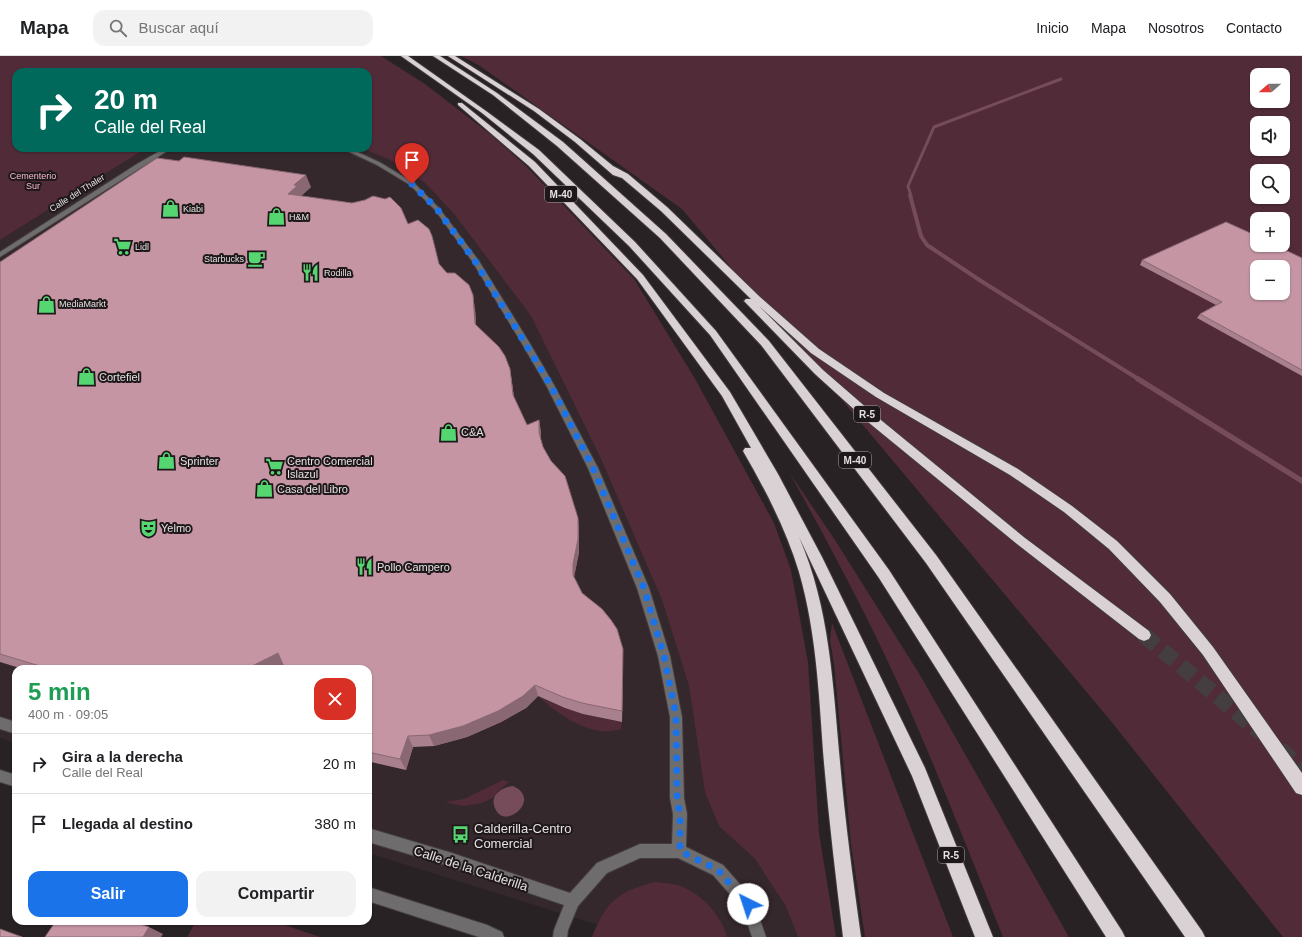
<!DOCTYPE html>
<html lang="es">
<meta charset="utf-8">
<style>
body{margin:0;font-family:Helvetica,sans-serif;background:#f2f2f2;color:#202124;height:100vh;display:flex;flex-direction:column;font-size:15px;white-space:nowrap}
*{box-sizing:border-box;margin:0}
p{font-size:13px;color:#757577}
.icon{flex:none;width:22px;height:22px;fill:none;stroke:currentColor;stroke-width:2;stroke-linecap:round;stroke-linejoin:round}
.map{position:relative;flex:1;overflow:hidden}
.drawer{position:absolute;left:12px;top:609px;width:360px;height:260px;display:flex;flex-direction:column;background:#fff;border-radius:12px;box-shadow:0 1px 3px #0004}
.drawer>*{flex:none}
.hud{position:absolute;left:12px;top:12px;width:360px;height:84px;border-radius:12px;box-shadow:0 1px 3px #0004;background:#00695c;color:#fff;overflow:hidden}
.needle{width:26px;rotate:250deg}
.tools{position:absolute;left:1250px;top:12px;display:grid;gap:8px}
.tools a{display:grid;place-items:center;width:40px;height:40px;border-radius:8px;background:#fff;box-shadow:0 1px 3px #0004;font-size:20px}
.pin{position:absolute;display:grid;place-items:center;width:34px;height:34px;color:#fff;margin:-41px -17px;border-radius:50% 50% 50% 0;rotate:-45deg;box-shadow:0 0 4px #0007}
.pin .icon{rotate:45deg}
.me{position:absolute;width:44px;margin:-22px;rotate:319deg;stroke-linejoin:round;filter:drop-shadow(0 0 3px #0008)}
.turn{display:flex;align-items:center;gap:14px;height:84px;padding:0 16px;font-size:18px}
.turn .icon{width:52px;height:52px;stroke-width:2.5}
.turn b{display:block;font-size:28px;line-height:34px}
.round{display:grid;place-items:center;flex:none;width:42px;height:42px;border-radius:12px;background:#f2f2f2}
.head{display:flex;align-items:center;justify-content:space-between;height:68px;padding:0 16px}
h1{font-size:24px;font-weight:700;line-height:30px;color:#1e9e55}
.primary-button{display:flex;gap:8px;margin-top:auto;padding:8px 16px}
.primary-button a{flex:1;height:46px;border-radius:12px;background:#1a73e8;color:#fff;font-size:16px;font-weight:700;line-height:46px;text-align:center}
.primary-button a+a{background:#f2f2f2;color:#202124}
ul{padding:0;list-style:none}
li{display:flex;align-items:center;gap:12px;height:60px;padding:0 16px;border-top:1px solid #e0e0e0}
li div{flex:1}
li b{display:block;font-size:15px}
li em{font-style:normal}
header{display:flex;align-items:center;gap:24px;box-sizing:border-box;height:56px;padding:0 20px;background:#fff;border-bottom:1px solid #e0e0e0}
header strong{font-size:19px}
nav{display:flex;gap:22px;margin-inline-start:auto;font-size:14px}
.search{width:280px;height:36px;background:#f2f2f2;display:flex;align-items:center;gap:10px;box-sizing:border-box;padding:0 14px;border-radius:12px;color:#757577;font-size:15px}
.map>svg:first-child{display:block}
.built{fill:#35282c}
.green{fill:#512b38;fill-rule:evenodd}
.water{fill:#764c5a}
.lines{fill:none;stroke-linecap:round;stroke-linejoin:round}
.stream-far2{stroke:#764c5a;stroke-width:3}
.stream-far1{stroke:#764c5a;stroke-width:4}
.stream{stroke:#764c5a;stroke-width:5.5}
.highway-tunnel{stroke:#443e40;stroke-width:16;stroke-dasharray:16 8;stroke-linecap:butt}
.minor-casing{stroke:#423d3e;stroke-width:2}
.highway-casing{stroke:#423d3e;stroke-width:2}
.minor{fill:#6f6c6d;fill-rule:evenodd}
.highway{fill:#dad1d4;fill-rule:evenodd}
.wall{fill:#a9808d}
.shaded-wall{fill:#8a6873}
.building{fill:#c595a4;stroke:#8a6873;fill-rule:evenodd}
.route{stroke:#1a73e8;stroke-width:7;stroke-dasharray:0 12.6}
.labels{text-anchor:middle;stroke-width:4;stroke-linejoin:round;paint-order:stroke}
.far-park-label{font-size:9px;fill:#f7bbce;stroke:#1f181a}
.far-street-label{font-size:9px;fill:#e5e0e1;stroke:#1f181a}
.far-poi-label{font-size:9px;fill:#e5e0e1;stroke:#1f181a;text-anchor:start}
.shield{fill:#1f181a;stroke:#aaa4a5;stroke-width:1}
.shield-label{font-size:10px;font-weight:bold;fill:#e5e0e1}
.poi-label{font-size:11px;fill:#e5e0e1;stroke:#1f181a;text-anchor:start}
.near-poi-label{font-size:13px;fill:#e5e0e1;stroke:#1f181a;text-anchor:start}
.near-street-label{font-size:13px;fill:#e5e0e1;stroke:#1f181a}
</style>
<header>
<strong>Mapa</strong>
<div class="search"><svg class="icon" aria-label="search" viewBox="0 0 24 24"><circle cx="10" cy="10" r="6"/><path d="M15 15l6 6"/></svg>Buscar aquí</div>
<nav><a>Inicio</a><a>Mapa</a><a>Nosotros</a><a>Contacto</a></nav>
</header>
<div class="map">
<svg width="1302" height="881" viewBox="0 0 1302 881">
<rect width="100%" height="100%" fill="#282224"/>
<!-- built -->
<polygon class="built" points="153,92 362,92 394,106 425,127 454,158 531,260 601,403 662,544 689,630 705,737 719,770 755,803 785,849 798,881 637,881 368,797 368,613 16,613 16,687 0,682 0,184 138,96"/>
<!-- green -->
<g class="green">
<polygon points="0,0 381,0 425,28 490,78 526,110 634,223 694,321 774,467 791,514 808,606 819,777 836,881 798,881 785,849 755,803 719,770 705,737 689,630 662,544 601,403 531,260 454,158 425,127 394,106 362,92 368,92 368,16 16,16 16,92 153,92 138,97 0,184"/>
<path d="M461,0H1302V881H1283L1110,664L682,153L480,10ZM1257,19H1283V45H1257ZM1257,67H1283V93H1257ZM1257,115H1283V141H1257ZM1257,163H1283V189H1257ZM1257,211H1283V237H1257Z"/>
<path d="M789,416L835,484L920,619L1069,881H1003C968,794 934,706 895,621C863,551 826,483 789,416Z"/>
<polygon points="832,567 953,881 865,881 851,788 834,608 830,584"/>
<path d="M538,640C565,654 593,661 622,666L621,673C592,683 559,659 538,640Z"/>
<polygon points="503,724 509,726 499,734 494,741 482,747 463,750 445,746 464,743"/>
<path d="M655,826C662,827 670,827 677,829C700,836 721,858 727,881H592C606,846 618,835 655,826Z"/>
<polygon points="196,865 273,865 320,881 187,881"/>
</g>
<!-- water -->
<path class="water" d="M513,730C543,743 504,776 495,752C489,739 502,731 513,730Z"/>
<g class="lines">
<!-- stream-far2 -->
<polyline class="stream-far2" points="911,140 908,130 934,71 1061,23"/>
<!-- stream-far1 -->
<polyline class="stream-far1" points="910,139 921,180 927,189 981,225 1140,324"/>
<!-- stream -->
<polyline class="stream" points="1138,323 1302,425"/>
<!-- highway-tunnel -->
<g class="highway-tunnel">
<polyline points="1144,579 1261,677"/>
<polyline points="1280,693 1302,712"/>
</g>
<defs>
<g id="minor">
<polygon points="165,92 172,92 0,201 0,196 137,108"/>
<polygon points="341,92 349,92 381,107 414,127 439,152 479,205 529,286 554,329 598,412 649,532 670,600 682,661 684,742 687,758 686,791 723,809 753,843 766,881 752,881 742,852 713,819 678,802 640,802 607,817 578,850 568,874 567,881 553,881 554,874 564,849 452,811 368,786 368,772 452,797 570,837 597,807 640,788 672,788 673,758 670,742 670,661 658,600 637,532 588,412 546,329 521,286 472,205 435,154 410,129 377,109"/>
<polygon points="0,661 16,666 16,678 0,673"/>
<polygon points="0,714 16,719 16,731 0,726"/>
<polygon points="368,831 487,869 502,876 504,881 479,881 368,845"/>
</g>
<g id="highway">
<polygon points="401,0 408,0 486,55 539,94 635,186 716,275 889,514 1122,875 1125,881 1106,881 879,522 710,279 629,190 533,98 482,57"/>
<polygon points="433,0 440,0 497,37 563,86 666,178 769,285 936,499 1202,875 1205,881 1185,881 926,507 761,289 660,182 557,90 493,39"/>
<polygon points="448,0 455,0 539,53 580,83 613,110 628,118 667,151 760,241 819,293 884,337 1018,413 1072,450 1117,485 1170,538 1213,591 1302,717 1302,739 1296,737 1203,599 1160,546 1109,493 1064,456 1010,419 876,341 811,297 759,250 823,314 876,360 1025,482 1149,575 1151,579 1149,583 1144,585 1139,583 1017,488 868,366 815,318 744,245 746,243 751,243 661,155 622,122 613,119 575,86 534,55"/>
<path d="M458,47H462L535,106L643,219L730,336L778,418L822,501L925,712L993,881H975L912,720L799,481C830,552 833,630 840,706C845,765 853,823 861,881H843C836,823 829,765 824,707C819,643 817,578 799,516C786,473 765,433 743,395L745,392H751L722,340L637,223L529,110L458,49Z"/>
</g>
</defs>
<!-- minor casing -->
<use href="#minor" class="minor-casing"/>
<!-- highway casing -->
<use href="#highway" class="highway-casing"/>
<!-- minor -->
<use href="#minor" class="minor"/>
<!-- highway -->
<use href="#highway" class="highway"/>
</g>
<!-- wall -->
<g class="wall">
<polygon points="311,131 301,140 408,168 439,208 475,253 476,270 510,313 514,341 527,369 539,364 541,377 541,384 543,391 578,462 579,475 579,496 574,521 582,537 623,605 622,666 583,658 565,652 538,640 526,652 501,666 467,681 434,690 413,691 406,714 371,706 368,707 368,613 284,610 278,613 23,613 0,606 0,206"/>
<polygon points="1302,202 1302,320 1197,262 1200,258 1216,249 1140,209 1142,204"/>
</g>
<!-- shaded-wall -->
<g class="shaded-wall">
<polygon points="306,119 311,131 301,140 288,138 294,129"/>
<polygon points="473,239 475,253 477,281 475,268"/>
<polygon points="510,313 512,327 515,352 513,339"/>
<polygon points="539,364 541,377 541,390 539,377"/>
<polygon points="578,462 579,475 579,496 574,521 573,519 573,508"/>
<polygon points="623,593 623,605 622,666 622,655"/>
<polygon points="278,597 286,609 278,613 245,613"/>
<polygon points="535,629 538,640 526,652 501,666 467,681 434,690 429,679"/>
<polygon points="408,680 413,691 406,714 400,703"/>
<polygon points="149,871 163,878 161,881 143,881"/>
</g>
<!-- building -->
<g class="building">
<polygon points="184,101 306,119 294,129 297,130 288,138 352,147 365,144 373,140 385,143 390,141 401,152 408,168 418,164 429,173 432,180 439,208 447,217 455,217 469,229 473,239 475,268 499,291 505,300 510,313 513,339 527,369 539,364 539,377 543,391 551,405 565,420 578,462 578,483 573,508 573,519 582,537 602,553 611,564 617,573 623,593 622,655 582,647 563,641 535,629 523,640 498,655 463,670 429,679 408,680 400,703 368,696 368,613 285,613 278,597 248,612 245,613 50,613 0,598 0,206 157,102 179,105"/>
<path d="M1226,166L1257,180V189H1275L1302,202V314L1200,258L1222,246L1142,204ZM1257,211H1283V237H1257Z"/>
<polygon points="56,865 131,865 149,871 143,881 45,881"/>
<polygon points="0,873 22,881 0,881"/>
</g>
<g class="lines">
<!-- route -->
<polyline class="route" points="412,128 437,153 475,205 550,328 593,412 644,532 664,600 676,660 677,742 680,758 680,795 718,814 748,848"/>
</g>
<!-- icons -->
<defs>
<symbol id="shop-bare" viewBox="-9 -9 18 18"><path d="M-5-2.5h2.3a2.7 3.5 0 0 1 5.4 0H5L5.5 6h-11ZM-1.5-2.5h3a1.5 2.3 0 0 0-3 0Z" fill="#55d671" stroke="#1f181a" stroke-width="2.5" paint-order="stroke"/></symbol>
<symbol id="supermarket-bare" viewBox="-9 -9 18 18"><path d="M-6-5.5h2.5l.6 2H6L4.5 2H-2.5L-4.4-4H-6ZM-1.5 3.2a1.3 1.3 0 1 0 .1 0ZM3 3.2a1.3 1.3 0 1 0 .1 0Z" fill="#55d671" stroke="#1f181a" stroke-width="2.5" paint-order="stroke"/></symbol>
<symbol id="cafe-bare" viewBox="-9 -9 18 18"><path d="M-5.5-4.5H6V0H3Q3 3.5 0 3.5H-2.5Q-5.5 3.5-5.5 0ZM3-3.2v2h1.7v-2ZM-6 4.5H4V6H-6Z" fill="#55d671" stroke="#1f181a" stroke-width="2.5" paint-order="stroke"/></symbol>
<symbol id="restaurant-bare" viewBox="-9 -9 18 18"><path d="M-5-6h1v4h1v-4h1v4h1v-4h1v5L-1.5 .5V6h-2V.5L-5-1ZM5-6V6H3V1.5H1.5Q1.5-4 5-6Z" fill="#55d671" stroke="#1f181a" stroke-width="2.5" paint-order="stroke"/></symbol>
<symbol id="theatre-bare" viewBox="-9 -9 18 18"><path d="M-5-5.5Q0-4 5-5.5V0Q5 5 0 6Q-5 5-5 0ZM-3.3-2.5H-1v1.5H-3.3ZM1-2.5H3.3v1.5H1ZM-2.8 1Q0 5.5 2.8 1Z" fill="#55d671" stroke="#1f181a" stroke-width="2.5" paint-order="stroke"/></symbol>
<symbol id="bus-bare" viewBox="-9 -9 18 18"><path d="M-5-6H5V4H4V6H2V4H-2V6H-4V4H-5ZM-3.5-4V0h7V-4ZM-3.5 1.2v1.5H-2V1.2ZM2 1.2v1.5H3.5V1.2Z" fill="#55d671" stroke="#1f181a" stroke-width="2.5" paint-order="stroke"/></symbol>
</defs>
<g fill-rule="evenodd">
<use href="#shop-bare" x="158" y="140" width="25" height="25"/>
<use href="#shop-bare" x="264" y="148" width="25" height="25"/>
<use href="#supermarket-bare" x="110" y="178" width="25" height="25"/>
<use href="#cafe-bare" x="244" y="190" width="25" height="25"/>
<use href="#restaurant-bare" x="298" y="204" width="25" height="25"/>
<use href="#shop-bare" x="34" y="236" width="25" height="25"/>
<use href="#shop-bare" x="74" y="308" width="25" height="25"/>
<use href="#shop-bare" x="436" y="364" width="25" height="25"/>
<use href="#shop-bare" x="154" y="392" width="25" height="25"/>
<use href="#supermarket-bare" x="262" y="398" width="25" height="25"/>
<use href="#shop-bare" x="252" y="420" width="25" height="25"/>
<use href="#theatre-bare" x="136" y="460" width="25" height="25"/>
<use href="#restaurant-bare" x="352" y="498" width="25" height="25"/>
<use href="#bus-bare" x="448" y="766" width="25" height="25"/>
</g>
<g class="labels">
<!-- far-park labels -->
<g class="far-park-label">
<text x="33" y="123">Cementerio<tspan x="33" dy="10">Sur</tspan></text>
</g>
<!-- far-street labels -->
<g class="far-street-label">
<text transform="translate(77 137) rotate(-32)" y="3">Calle del Thaler</text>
</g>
<!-- far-poi labels -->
<g class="far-poi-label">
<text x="183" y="156">Kiabi</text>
<text x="289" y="164">H&amp;M</text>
<text x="135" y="194">Lidl</text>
<text x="244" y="206" text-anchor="end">Starbucks</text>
<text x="324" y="220">Rodilla</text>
<text x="59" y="251">MediaMarkt</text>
</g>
<!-- shield labels -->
<g class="shield">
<rect x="545" y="130" width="32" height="16" rx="3"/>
<rect x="854" y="350" width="26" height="16" rx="3"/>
<rect x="839" y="396" width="32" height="16" rx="3"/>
<rect x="938" y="791" width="26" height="16" rx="3"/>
</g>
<g class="shield-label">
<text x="561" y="142">M-40</text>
<text x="867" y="362">R-5</text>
<text x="855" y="408">M-40</text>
<text x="951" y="803">R-5</text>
</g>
<!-- poi labels -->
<g class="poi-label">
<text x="99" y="325">Cortefiel</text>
<text x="461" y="380">C&amp;A</text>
<text x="180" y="409">Sprinter</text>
<text x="287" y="409">Centro Comercial<tspan x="287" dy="13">Islazul</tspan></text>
<text x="277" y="437">Casa del Libro</text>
<text x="161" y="476">Yelmo</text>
<text x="377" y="515">Pollo Campero</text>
</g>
<!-- near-poi labels -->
<g class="near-poi-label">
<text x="474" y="777">Calderilla-Centro<tspan x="474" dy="15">Comercial</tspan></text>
</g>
<!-- near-street labels -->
<g class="near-street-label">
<text transform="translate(471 812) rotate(18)" y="5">Calle de la Calderilla</text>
</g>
</g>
</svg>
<div class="tools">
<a><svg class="needle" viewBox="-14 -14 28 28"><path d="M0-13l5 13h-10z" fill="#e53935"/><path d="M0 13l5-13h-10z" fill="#757577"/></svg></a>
<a><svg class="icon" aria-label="sound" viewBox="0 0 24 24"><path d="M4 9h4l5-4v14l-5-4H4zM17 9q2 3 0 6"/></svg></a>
<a><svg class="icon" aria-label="search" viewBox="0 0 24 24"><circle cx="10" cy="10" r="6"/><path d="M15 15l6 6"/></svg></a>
<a>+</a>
<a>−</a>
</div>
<div class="pin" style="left:412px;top:128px;background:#d93025"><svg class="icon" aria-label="arrive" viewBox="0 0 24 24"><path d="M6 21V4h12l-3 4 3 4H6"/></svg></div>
<svg class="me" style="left:748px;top:848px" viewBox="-20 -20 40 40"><circle r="19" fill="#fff"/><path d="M0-13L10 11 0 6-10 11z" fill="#1a73e8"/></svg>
<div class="hud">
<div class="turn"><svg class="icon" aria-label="right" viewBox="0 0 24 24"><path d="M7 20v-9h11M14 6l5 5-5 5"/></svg><div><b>20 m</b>Calle del Real</div></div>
</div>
<section class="drawer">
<div class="head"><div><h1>5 min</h1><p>400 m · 09:05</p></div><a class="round" style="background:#d93025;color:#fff"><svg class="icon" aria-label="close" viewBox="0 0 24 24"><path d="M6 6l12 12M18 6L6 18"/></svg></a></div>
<ul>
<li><svg class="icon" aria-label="right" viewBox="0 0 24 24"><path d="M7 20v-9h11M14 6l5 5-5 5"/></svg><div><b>Gira a la derecha</b><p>Calle del Real</p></div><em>20 m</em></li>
<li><svg class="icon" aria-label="arrive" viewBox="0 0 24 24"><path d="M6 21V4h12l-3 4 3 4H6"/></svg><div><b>Llegada al destino</b></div><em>380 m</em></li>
</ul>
<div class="primary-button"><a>Salir</a><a>Compartir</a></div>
</section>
</div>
